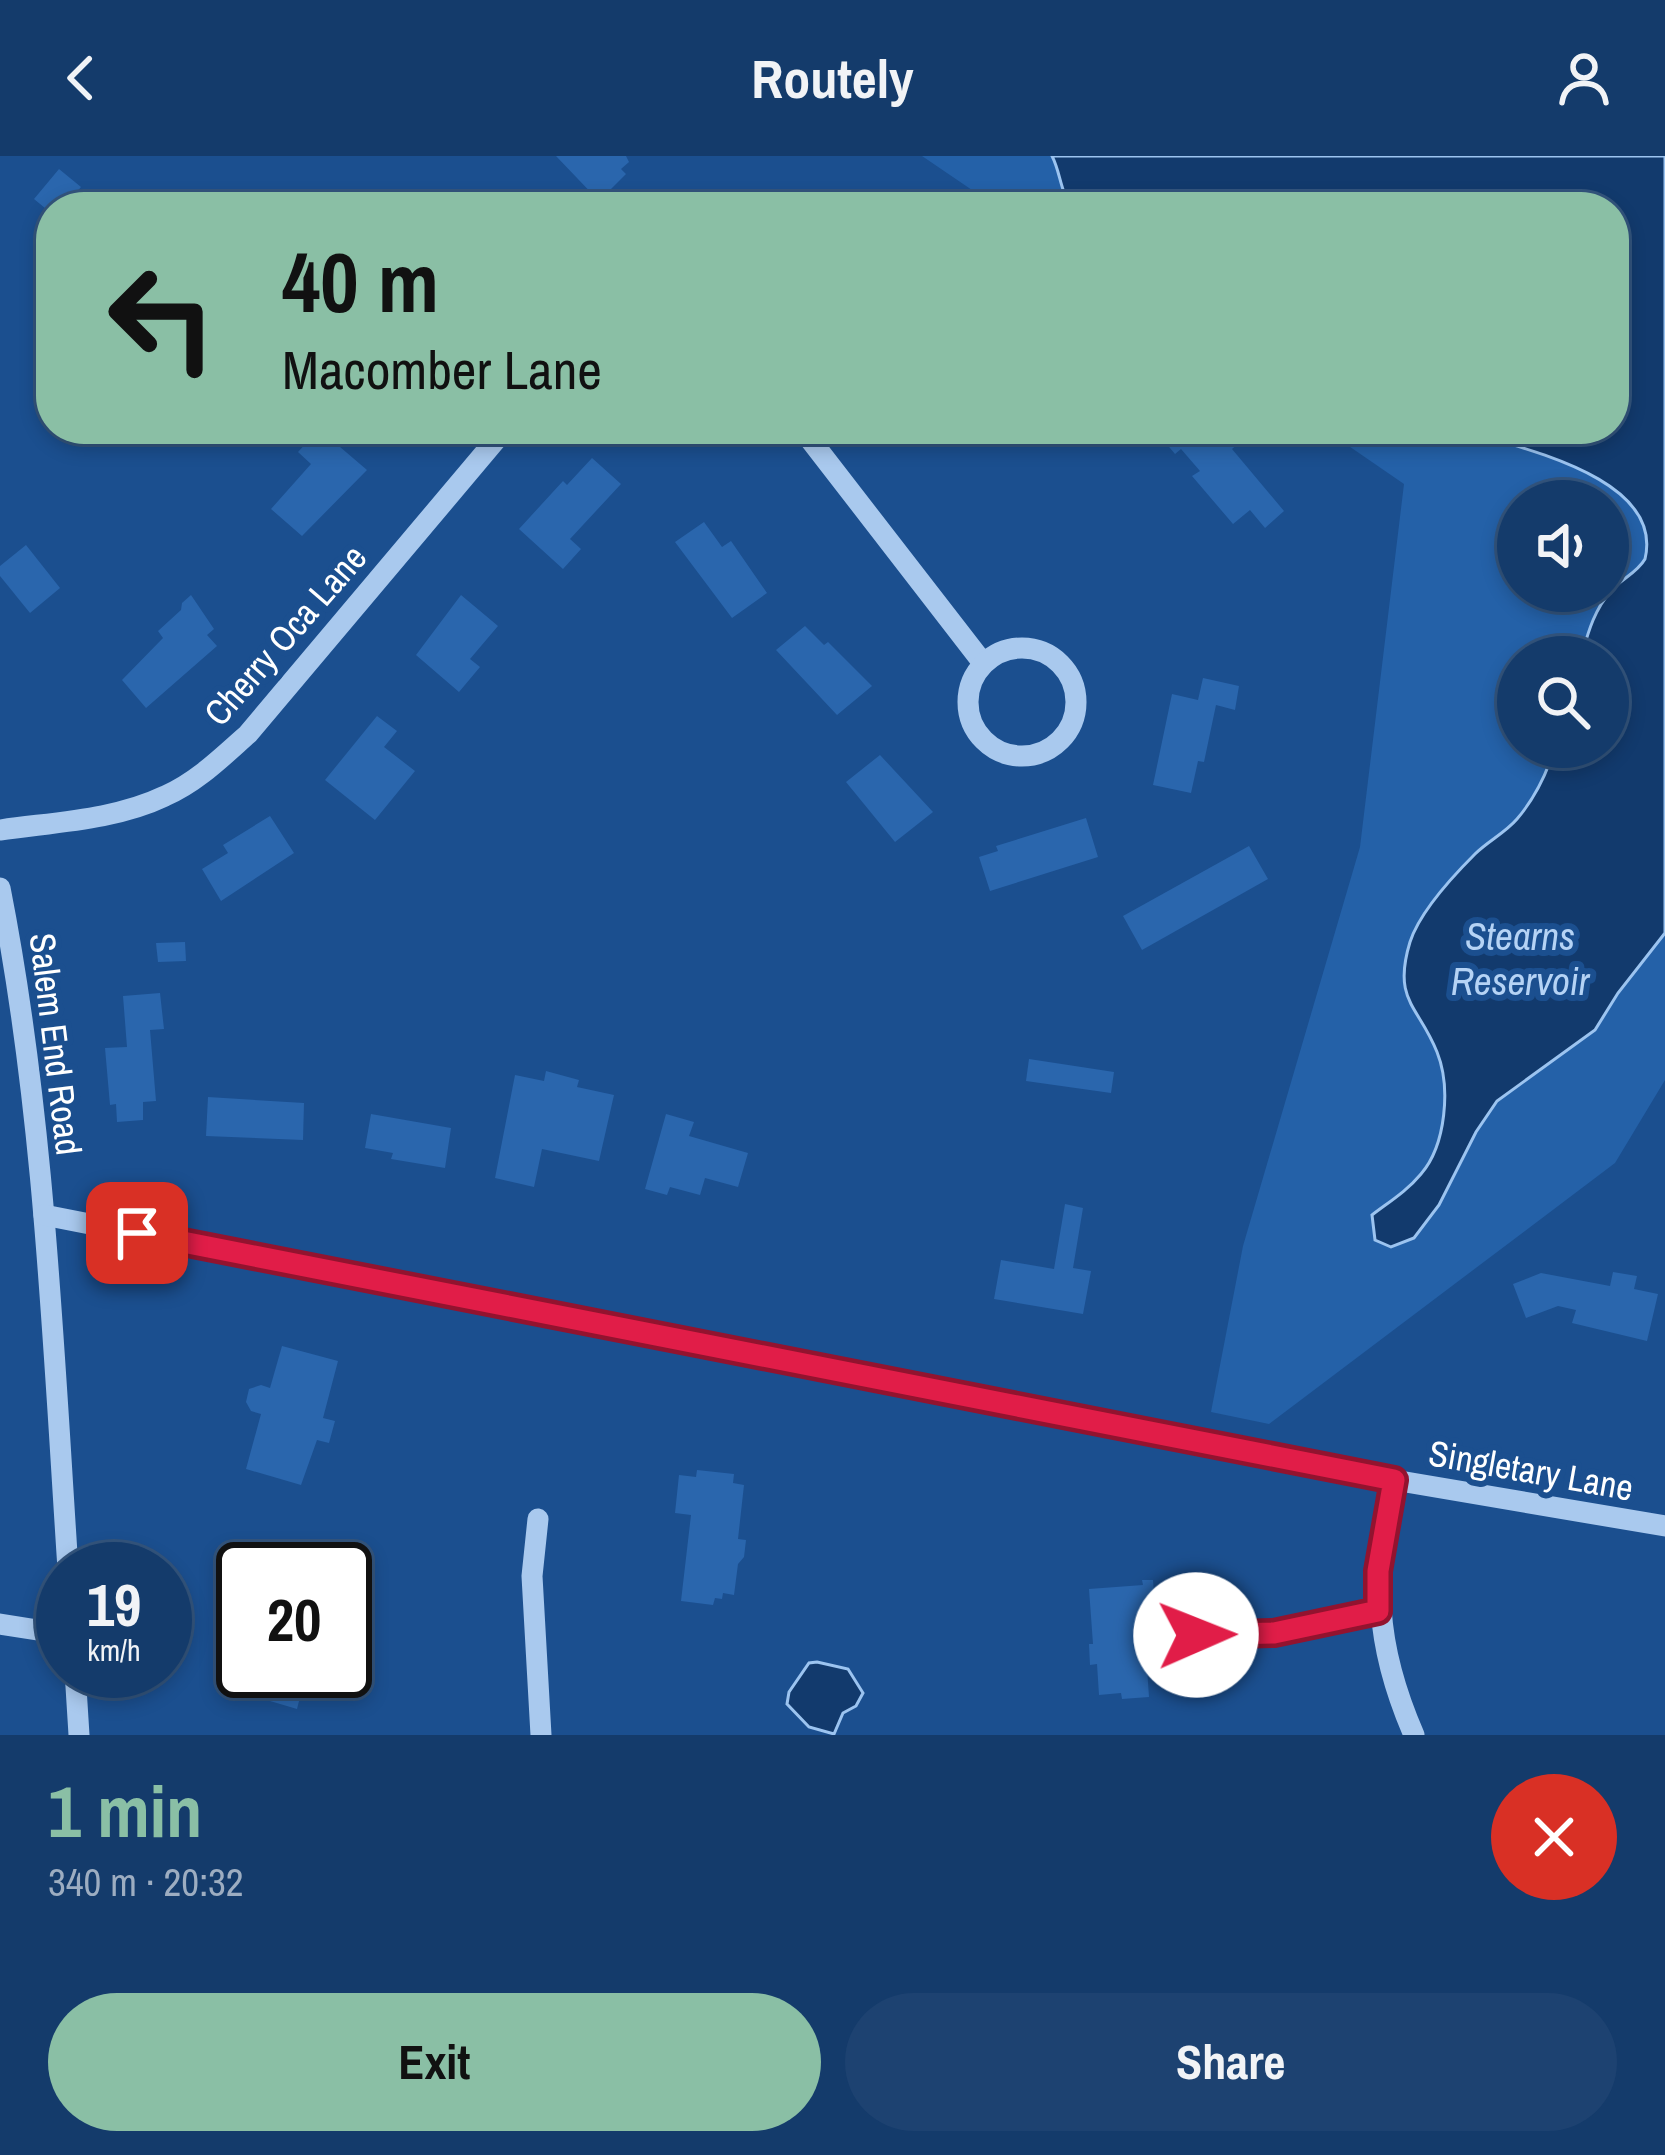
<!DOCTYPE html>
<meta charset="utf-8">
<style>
body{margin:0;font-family:"Archivo Narrow",sans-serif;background:#1d4271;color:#f1f3f6;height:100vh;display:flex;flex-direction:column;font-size:45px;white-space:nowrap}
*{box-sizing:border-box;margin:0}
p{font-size:39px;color:#9dadc1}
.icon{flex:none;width:66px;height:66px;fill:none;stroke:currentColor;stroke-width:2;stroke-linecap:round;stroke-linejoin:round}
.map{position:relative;height:1579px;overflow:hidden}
.drawer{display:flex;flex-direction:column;background:#143b6b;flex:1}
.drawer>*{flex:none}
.top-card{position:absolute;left:36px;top:36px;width:1593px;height:252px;border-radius:48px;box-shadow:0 6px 18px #0003,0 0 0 3px #33557e;background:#8abfa5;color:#111;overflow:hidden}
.buttons{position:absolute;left:1497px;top:324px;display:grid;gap:24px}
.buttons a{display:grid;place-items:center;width:132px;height:132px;border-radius:50%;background:#143b6b;box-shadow:0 6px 18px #0003,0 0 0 3px #33557e;font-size:60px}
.speed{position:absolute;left:36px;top:1386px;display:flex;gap:24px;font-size:60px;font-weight:700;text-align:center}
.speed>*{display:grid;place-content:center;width:156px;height:156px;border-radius:50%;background:#143b6b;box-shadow:0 6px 18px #0003,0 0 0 3px #33557e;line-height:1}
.speed small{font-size:30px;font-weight:400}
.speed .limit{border:6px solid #111;border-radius:18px;background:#fff;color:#111}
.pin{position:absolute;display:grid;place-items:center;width:102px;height:102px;color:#fff;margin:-51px;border-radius:24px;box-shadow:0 6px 18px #0006}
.me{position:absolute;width:132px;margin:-66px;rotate:89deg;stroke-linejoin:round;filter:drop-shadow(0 0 9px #0008)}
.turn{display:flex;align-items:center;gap:42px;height:252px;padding:0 48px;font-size:54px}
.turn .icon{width:156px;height:156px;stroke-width:2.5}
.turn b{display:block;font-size:84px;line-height:102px}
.round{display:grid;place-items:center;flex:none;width:126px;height:126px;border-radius:63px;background:#1d4271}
.headline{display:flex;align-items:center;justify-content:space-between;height:204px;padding:0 48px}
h1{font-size:72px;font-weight:700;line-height:90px;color:#8abfa5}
.button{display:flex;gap:24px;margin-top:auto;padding:24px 48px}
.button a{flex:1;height:138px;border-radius:72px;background:#8abfa5;color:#111;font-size:48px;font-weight:700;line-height:138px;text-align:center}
.button a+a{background:#1d4271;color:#f1f3f6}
header{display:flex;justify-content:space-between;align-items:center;height:156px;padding:0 48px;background:#143b6b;font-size:54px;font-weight:700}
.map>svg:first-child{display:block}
.green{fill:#2461a8;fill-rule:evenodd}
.water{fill:#123a6d;stroke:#9cc4f0;stroke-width:3}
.building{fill:#2a66ad}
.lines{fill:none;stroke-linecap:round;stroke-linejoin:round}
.minor{stroke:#a9c9ee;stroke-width:21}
.route-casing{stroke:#92132f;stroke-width:30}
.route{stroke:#e11d48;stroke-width:21}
.labels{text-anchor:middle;stroke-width:12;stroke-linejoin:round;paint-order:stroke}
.street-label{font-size:36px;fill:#fff;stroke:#1b4f8f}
.water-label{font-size:39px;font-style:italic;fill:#b5d3f5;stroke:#1b4f8f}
</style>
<header><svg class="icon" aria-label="back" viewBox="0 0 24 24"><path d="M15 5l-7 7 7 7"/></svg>Routely<svg class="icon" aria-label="person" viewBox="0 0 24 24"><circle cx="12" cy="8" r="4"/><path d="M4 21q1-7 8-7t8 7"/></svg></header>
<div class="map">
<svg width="1665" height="1579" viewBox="0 0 1665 1579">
<rect width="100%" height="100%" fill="#1b4f8f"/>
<!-- green -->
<path class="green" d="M922,0H1665V924L1615,1007L1269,1268L1211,1256L1243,1090L1360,691L1404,328L1324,273H1614V51H997ZM1518,345H1608V435H1518ZM1518,501H1608V591H1518Z"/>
<!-- water -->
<g class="water">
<path d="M1052,0H1665V777L1618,837L1595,874L1497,945L1476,976L1439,1049L1414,1082L1391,1091L1375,1084L1372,1059C1389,1046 1407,1035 1421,1018C1446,989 1451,931 1437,896C1419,850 1392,845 1410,786C1420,755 1452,721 1475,698C1488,685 1505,677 1517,663C1535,642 1547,617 1555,591H1608V501H1581C1588,477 1594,454 1611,435C1621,423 1637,417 1645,403C1665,319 1512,291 1461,273H1614V51H1073C1060,38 1061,17 1052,0Z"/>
<polygon points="817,1506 848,1513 863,1537 856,1550 843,1557 834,1578 809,1571 787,1548 789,1536 809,1507"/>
</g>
<!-- building -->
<g class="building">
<polygon points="556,0 626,0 629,6 621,13 626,18 599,45"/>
<polygon points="59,13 81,31 64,51 51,51 51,57 34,43"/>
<polygon points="319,273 367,314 302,380 271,353 311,308 298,296"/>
<polygon points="1154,273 1255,273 1232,293 1284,355 1265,372 1250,354 1233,368 1192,320 1200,315 1181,293 1175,298"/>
<polygon points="592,302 621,328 570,383 581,393 563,413 519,373 563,325 567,329"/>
<polygon points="704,366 722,391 731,385 767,437 732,462 675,386"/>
<polygon points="26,389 60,432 30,457 0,420 0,410"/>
<polygon points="191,439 214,473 207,479 217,490 146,552 122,524 163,482 158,475 181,454 182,447"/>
<polygon points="461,439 498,470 470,503 480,511 459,536 416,499"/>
<polygon points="805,470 824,489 828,486 872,530 837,559 776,494"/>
<polygon points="1203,522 1239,530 1235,554 1216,549 1204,606 1198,605 1191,637 1153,629 1172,538 1198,544"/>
<polygon points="377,560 397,575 384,591 415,615 375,664 325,624"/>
<polygon points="880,599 933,656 895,686 846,626"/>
<polygon points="270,660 294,697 221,745 202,713 228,697 223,689"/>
<polygon points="1086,662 1098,701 990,735 979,701 998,695 996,690"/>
<polygon points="1249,690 1268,723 1142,794 1123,760"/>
<polygon points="185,786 186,805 158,806 156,787"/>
<polygon points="160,837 164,873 150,874 156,945 143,946 143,964 117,966 116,948 110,949 105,892 127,891 123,840"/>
<polygon points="1029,903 1114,916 1111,937 1026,925"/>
<polygon points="546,915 579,924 577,931 614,939 599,1005 542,993 534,1031 495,1022 515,919 544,925"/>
<polygon points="208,941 304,947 303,984 206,980"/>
<polygon points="371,958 451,972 445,1012 391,1003 393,997 365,992"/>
<polygon points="666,958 694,966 689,980 748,997 738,1031 705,1022 700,1039 670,1031 667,1039 645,1033"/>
<polygon points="1065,1048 1083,1052 1073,1112 1091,1115 1083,1158 994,1143 1001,1104 1054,1113"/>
<polygon points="1613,1116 1637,1120 1634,1133 1658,1138 1647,1185 1572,1167 1576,1154 1558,1150 1526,1162 1513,1128 1541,1117 1610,1130"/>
<polygon points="282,1190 338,1205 323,1262 335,1265 329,1287 317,1284 301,1329 246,1313 261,1258 251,1255 246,1246 249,1233 261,1229 270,1232"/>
<polygon points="697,1314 734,1318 733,1327 744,1329 738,1383 746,1384 744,1401 738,1408 734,1439 723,1437 722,1443 715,1442 713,1449 681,1445 691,1359 675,1357 679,1319 696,1321"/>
<polygon points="1142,1424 1153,1424 1155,1450 1149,1450 1150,1467 1144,1468 1149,1541 1122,1543 1121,1537 1099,1539 1097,1508 1090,1509 1089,1488 1093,1488 1089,1433 1143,1429"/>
<polygon points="250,1515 328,1515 325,1532 319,1530 317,1544 300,1541 297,1553 246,1538"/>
</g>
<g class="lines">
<!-- minor -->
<g class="minor">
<polyline points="802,273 983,507"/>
<circle cx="1022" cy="546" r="54"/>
<path d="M0,674C55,666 115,664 165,640C197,626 222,601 248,578L505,273"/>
<path d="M0,732C44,955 53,1186 68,1413"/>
<polyline points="44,1059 1394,1324 1665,1370"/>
<path d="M1394,1324C1373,1422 1374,1487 1414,1579"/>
<polyline points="538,1363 532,1420 541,1579"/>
<polyline points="0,1468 63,1478"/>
<polyline points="1196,1479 1274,1477 1378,1455"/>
<polyline points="75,1515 79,1579"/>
</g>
</g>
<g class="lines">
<defs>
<polyline id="route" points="137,1077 1394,1324 1378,1415 1378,1455 1274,1477 1196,1479"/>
</defs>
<!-- route casing -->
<use href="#route" class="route-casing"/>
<!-- route -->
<use href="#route" class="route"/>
</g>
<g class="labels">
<!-- street labels -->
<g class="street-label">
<text transform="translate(285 479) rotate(-49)" y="13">Cherry Oca Lane</text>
<text transform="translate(56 888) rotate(83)" y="13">Salem End Road</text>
<text transform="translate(1531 1314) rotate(10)" y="13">Singletary Lane</text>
</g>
<!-- water labels -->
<g class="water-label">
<text x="1520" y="794">Stearns<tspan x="1520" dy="45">Reservoir</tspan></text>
</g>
</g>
</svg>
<div class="buttons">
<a><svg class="icon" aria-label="sound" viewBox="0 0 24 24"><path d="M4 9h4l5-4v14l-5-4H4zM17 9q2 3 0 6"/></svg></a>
<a><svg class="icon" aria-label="search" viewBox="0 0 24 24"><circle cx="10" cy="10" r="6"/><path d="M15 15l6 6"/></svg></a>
</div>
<div class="speed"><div>19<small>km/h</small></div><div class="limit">20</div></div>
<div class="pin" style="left:137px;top:1077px;background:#d93025"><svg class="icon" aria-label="arrive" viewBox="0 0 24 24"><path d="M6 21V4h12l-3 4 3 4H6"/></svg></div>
<svg class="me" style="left:1196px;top:1479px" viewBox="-20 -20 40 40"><circle r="19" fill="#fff"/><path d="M0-13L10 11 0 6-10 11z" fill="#e11d48"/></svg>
<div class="top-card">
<div class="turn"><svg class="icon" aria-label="left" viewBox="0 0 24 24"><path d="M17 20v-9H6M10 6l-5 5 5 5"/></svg><div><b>40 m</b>Macomber Lane</div></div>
</div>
</div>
<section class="drawer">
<div class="headline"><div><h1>1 min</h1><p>340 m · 20:32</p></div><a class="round" style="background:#d93025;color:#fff"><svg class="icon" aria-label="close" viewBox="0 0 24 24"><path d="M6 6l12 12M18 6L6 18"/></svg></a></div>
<div class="button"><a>Exit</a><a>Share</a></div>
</section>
